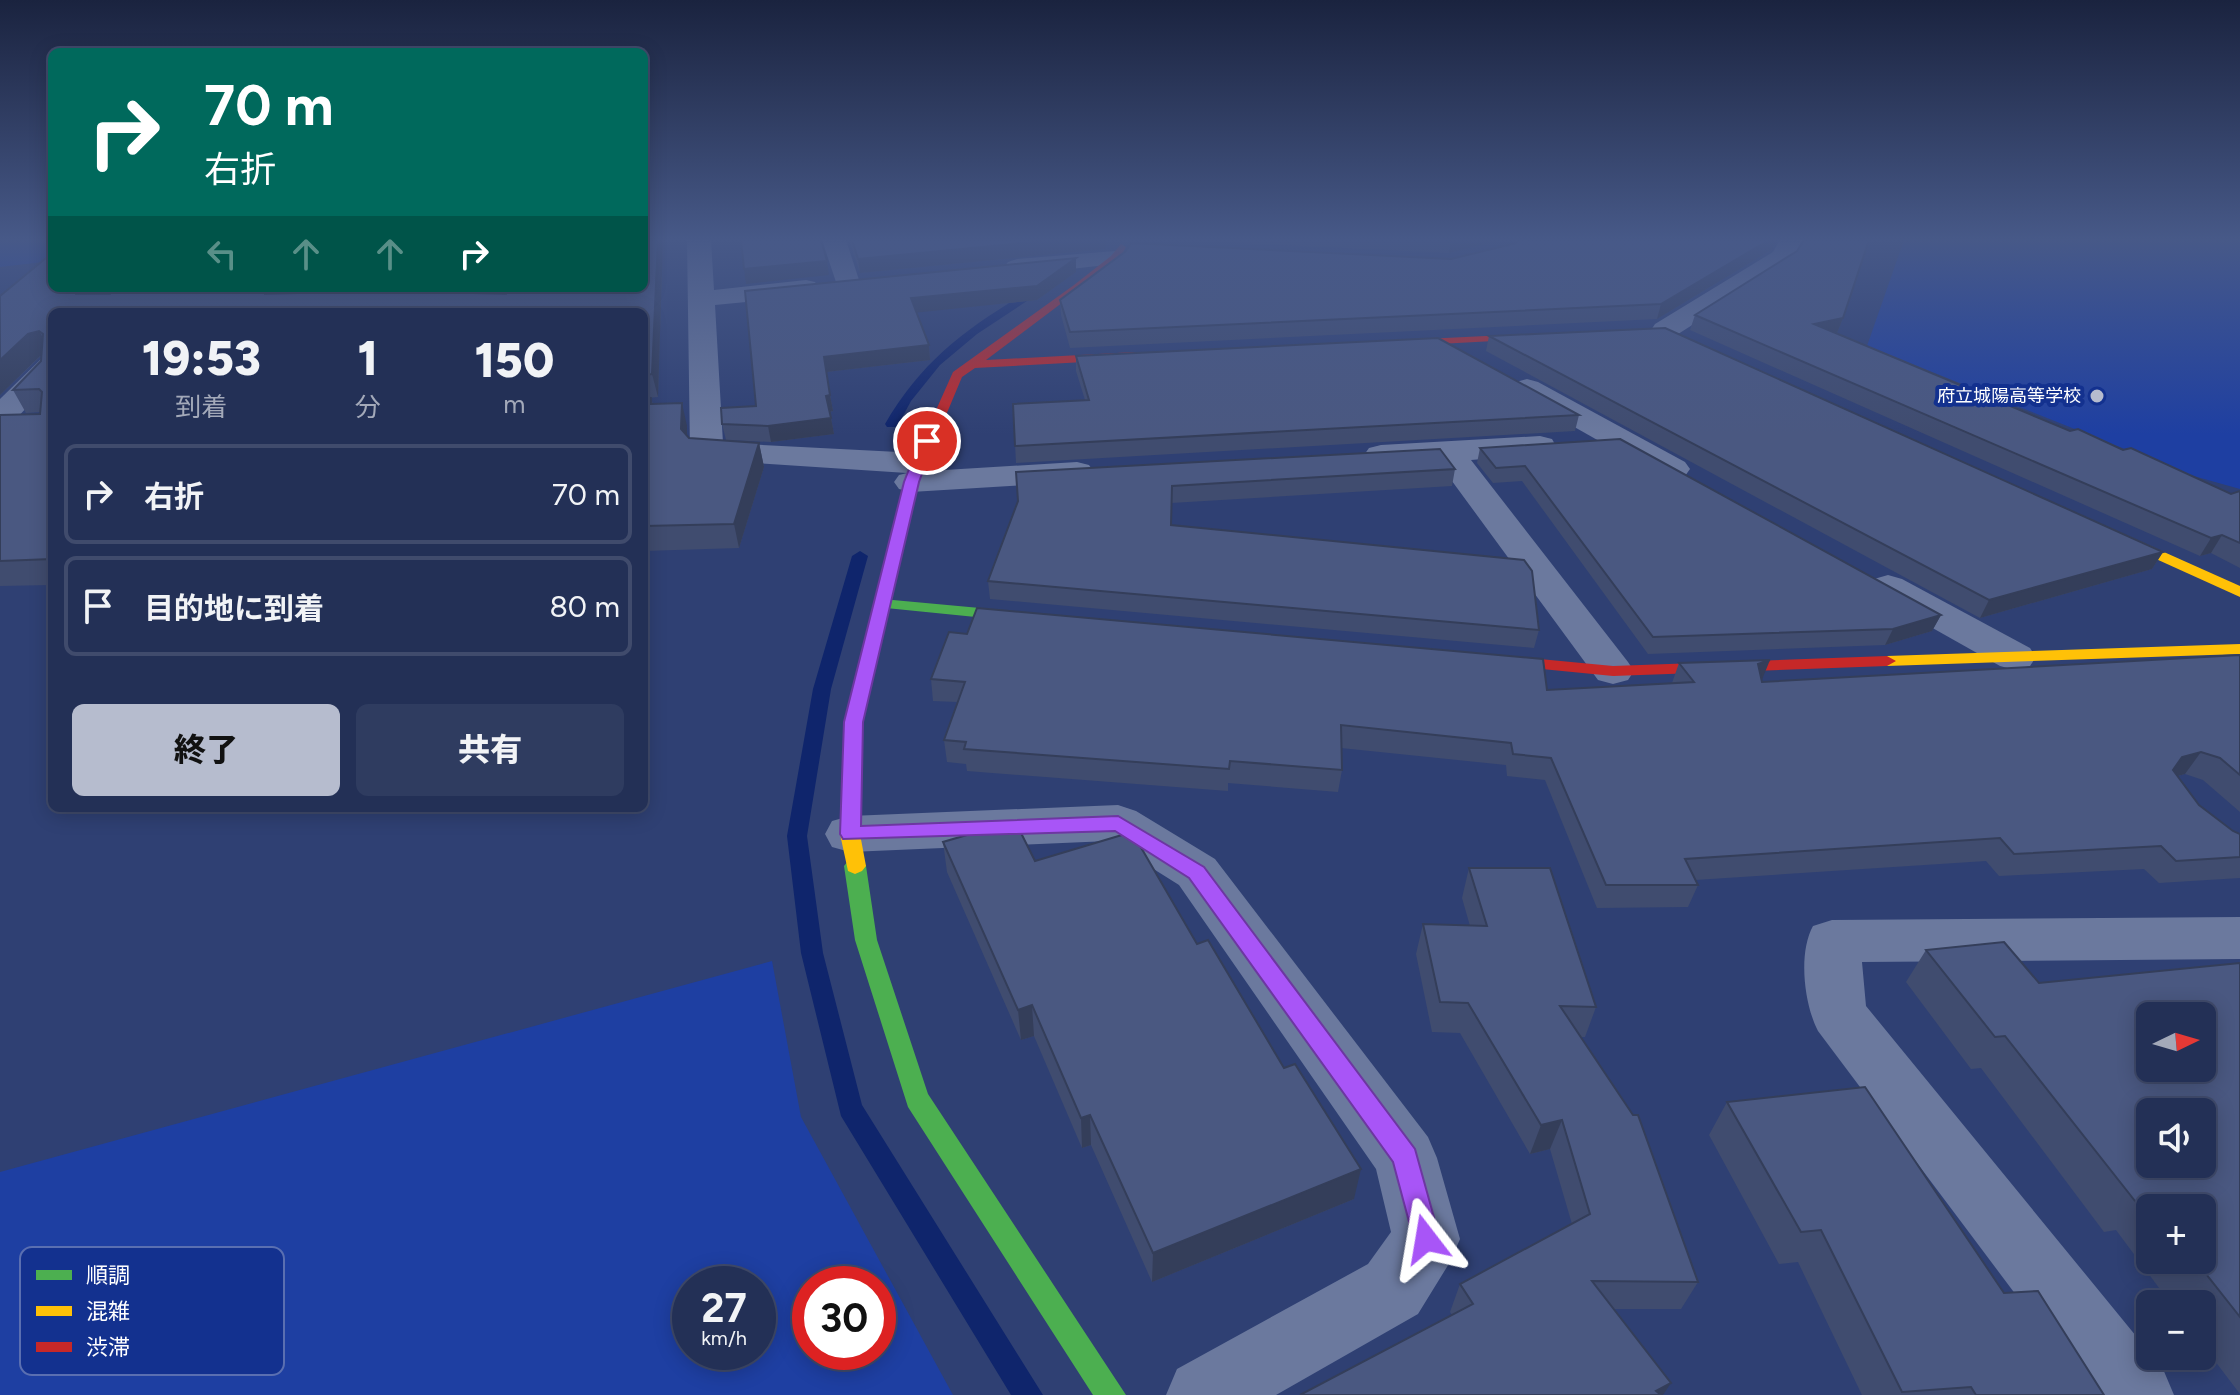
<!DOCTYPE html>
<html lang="ja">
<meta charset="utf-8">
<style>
body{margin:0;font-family:Figtree,"Noto Sans JP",sans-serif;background:#2f3c60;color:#f1f3f6;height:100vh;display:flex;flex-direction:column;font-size:30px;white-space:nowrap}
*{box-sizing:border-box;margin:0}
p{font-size:26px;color:#a3a9b9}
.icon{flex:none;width:44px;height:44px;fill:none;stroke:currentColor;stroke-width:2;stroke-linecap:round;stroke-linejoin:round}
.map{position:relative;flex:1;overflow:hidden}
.drawer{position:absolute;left:48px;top:308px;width:600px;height:504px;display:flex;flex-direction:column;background:#233056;border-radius:12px;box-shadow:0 4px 20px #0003,0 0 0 2px #404b6c}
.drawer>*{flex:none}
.banner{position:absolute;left:48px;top:48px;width:600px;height:244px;border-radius:12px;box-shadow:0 4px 20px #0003,0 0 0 2px #404b6c;background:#00695c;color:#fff;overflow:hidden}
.needle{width:52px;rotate:85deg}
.controls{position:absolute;left:2136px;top:1002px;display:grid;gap:16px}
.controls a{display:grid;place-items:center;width:80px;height:80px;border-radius:12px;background:#233056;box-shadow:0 4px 20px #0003,0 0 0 2px #404b6c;font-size:40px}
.speed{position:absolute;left:672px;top:1266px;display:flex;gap:16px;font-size:40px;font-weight:700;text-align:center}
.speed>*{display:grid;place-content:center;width:104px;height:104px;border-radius:50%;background:#233056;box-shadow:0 4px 20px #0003,0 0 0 2px #404b6c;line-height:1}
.speed small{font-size:20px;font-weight:400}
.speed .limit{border:12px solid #d22;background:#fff;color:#111}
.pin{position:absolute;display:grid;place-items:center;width:68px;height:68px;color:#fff;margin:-34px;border:4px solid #fff;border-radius:50%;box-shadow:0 2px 8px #0007}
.me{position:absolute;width:88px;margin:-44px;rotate:346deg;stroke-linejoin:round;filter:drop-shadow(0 0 6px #0008)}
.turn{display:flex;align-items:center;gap:28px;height:168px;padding:0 24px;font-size:36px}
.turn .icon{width:104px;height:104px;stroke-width:2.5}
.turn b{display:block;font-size:56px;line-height:68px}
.lanes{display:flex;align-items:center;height:76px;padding:0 24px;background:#0003;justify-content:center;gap:40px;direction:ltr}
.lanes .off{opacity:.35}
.eta{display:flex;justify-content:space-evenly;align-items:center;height:136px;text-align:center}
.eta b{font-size:48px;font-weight:800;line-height:56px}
.action{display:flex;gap:16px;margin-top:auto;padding:16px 24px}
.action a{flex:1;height:92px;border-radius:12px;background:#b6bcce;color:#111;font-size:32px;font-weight:800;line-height:92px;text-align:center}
.action a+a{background:#2f3c60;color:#f1f3f6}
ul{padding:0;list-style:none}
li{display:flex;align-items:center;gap:24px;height:100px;margin:0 16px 12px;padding:0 8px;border:4px solid #404b6c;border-radius:12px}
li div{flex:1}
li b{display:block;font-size:30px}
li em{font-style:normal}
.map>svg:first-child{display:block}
.green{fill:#1e3fa2;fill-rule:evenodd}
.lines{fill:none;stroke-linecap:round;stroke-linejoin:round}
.stream{fill:#0f256c;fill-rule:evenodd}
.street{fill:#6b799e;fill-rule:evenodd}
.fast{fill:#4caf50;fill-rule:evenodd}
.slow{fill:#ffc107;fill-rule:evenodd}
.jam{fill:#c62828;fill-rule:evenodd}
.wall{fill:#404c6f;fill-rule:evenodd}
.shaded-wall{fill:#343e5a}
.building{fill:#4a5881;stroke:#343e5a;stroke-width:2;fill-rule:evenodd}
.route{fill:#a855f7;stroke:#6d37a1;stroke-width:2}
.poi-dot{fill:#b6bcce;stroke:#13318f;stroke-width:3}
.labels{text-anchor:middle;stroke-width:8;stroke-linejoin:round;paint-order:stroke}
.far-poi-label{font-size:18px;fill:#fff;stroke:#13318f;text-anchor:end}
.key{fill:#13318f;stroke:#5a6fb1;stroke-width:2}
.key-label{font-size:22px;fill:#fff}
</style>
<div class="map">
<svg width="2240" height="1395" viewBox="0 0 2240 1395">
<rect width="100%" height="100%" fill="#2f4073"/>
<!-- green -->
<g class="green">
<polygon points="0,240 52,240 52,261 0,267"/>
<polygon points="1904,240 2240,240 2240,489 2190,475 1867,346"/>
<path d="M772,961L801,1117L953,1395H0V1172ZM690,1284H758V1352H690ZM810,1284H878V1352H810Z"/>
</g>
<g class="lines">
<!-- stream -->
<g class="stream">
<path d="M1033,289L1042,291L977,334L940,365L911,401L897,427H887L885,424C923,359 969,326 1033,289Z"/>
<polygon points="860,551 868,556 831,689 807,836 823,953 862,1105 1043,1395 1011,1395 841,1116 801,953 787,836 813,689 852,556"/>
</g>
<!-- street -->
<g class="street">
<polygon points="687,240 711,240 714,290 806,280 815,282 819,288 815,294 806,296 715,305 723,443 918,453 930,456 935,463 928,471 1077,462 1089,465 1094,472 1089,479 1077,482 911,492 899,489 894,482 899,475 907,473 695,459 690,452"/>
<polygon points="822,240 846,240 860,283 856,288 838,288"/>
<polygon points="1780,240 1804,240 1791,262 1675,336 1665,338 1655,336 1651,330 1655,324 1773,252"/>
<polygon points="1115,251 1124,253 1127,258 1124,263 1017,275 1008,272 1004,267 1008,262 1017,259"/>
<polygon points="490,288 516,288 511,312 483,312"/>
<polygon points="52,355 52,381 11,424 0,427 0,399 42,358"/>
<polygon points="1527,379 1538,382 1685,462 1690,469 1685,476 1673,479 1661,476 1516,394 1512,388 1516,382"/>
<polygon points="1540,436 1552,439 1556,446 1552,453 1471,460 1628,662 1634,671 1628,680 1613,684 1598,680 1438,462 1381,465 1369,462 1364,455 1369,448 1381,445"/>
<polygon points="1888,575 1902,579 2030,648 2036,657 2030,666 2015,670 2000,666 1874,595 1868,587 1874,579"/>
<polygon points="1118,805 1136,811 1215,859 1428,1137 1437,1158 1460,1239 1450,1262 1418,1314 1276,1395 1166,1395 1177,1369 1368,1264 1391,1232 1376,1169 1179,885 1109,841 850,852 832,847 825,834 832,821 850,816"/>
<path d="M2240,917V959L1862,962L1866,1006L2163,1369L2174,1395H2091L1818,1031C1804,1004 1798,953 1813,926L1832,920Z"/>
</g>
<!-- fast -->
<g class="fast">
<polygon points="882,599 1035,613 1043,618 1035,623 876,607 874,604 876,601"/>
<polygon points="855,858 862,861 866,866 877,940 928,1094 1126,1395 1093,1395 908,1107 855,940 844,866 848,861"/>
</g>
<!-- slow -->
<g class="slow">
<polygon points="911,478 918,482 862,722 860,834 866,866 862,871 855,874 848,871 840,834 844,722 904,482"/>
<polygon points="2108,527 2240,586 2240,597 2103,535 2103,529"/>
<polygon points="2240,644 2240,654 1887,666 1878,661 1887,656"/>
</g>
<!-- jam -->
<g class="jam">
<polygon points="1121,244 1126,247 1119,260 986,360 1135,352 1141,356 1139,359 975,368 962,377 918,482 911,486 906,485 904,482 953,372 1074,285 1111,256"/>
<polygon points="1547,333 1551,334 1551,338 1384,347 1378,344 1384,341"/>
<polygon points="1486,654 1613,666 1887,656 1896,661 1887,666 1613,676 1480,663 1477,659"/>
</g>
</g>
<!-- wall -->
<g class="wall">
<polygon points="644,240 663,240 658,397 647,398 651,398 653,404 687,426 687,436 689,438 759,443 764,467 739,548 644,551 644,312 52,312 52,585 0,586 0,415 40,414 41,412 26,413 13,390 41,361 42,355 0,395 0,296 52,288 109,288 103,294 298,293 301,288 488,288 486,294 506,294"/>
<polygon points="849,240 1108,240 1105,249 860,273"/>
<polygon points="1172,240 1501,240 1449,253"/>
<polygon points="1509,240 1778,240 1771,250 1657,319 1070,348 1061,315 1060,300 1451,259 1515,243 1514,241"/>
<polygon points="1804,240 1871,240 1868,249 1866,249 1843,318 1837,333 1836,333 2070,431 2123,450 2231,494 2240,491 2240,568 2211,553 2200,556 1690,330 1695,315 1797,251"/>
<polygon points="1076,272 1037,300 916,312 929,345 930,360 826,372 833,411 830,412 834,434 771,442 726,440 722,424 756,406 745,291"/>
<polygon points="1489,336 2163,552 2152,569 1980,618 1486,351"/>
<polygon points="1076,356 1579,415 1575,431 1016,463 1013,404 1085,400 1076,371"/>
<polygon points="1480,448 1941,615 1932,631 1885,645 1648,654 1522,481 1493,483 1477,463"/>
<polygon points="1455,469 1452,486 1171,503 1171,525 1539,630 1534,648 990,599 988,581 1018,501 1016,472"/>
<polygon points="2240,655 2240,812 2203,780 2185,774 2178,776 2199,805 2233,831 2240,834 2240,878 2159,883 2144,869 1999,876 1986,861 1695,880 1698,885 1688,907 1597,908 1545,780 1507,776 1506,765 1341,748 1342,770 1338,792 1228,783 1228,791 967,771 966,764 947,762 944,740 957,702 933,701 931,679 1547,690 1672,683 1679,663 1761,680 1762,682"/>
<polygon points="943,842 1035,861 1197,944 1354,1199 1152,1282 1091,1145 1082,1148 1034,1036 1021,1040 947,872"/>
<polygon points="1469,868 1596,1007 1585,1037 1581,1037 1698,1282 1681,1309 1614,1309 1452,1315 1450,1312 1460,1284 1572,1224 1550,1149 1530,1154 1460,1033 1432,1032 1416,954 1423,924 1470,926 1462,898"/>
<path d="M1926,950L2039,983L2240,963V1394L2202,1344V1304H2171L2116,1230L2104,1232L1981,1068L1971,1069L1906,982ZM2150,1208H2202V1260H2150Z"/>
<polygon points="1727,1102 2004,1293 2104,1395 1862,1395 1798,1262 1779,1264 1709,1135"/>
</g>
<!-- shaded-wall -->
<g class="shaded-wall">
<polygon points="658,240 663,240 658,397 652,374"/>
<polygon points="1053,240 1108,240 1105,249 860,273 858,259"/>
<polygon points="1451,240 1501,240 1449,253"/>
<polygon points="1769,240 1778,240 1771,250 1657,319 1661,304"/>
<polygon points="1076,258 1076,272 1037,300 913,313 911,298"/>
<polygon points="827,261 829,275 746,284 744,269"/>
<polygon points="77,288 109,288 87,310 76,294 76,290"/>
<polygon points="266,288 289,288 274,310 265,294 265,290"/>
<polygon points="475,288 488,288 481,312 474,293"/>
<polygon points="1843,318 1837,333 1808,340 1814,324"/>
<polygon points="39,331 51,352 40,356 0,395 0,360 28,334"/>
<polygon points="929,345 930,360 826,372 824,357"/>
<polygon points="830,395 833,411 828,412 826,396"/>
<polygon points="682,403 687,426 687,452 681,429"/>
<polygon points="831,418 834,434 771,442 768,426"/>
<polygon points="759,443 764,467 739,548 734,524"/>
<polygon points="2222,535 2211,553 2200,556 2211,538"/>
<polygon points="2163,552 2152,569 1980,618 1989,600"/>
<polygon points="1941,615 1932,631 1885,645 1893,629"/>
<polygon points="1770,660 1761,682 1758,664"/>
<polygon points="2201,752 2185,774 2166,779 2182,757"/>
<polygon points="1032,1005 1034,1036 1021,1040 1018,1010"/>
<polygon points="1090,1115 1091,1145 1082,1148 1081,1118"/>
<polygon points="1562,1120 1550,1149 1530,1154 1541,1125"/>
<polygon points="1361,1169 1354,1199 1152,1282 1153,1253"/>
<polygon points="1671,1383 1663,1395 1654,1395 1656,1391"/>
</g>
<!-- building -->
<g class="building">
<polygon points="644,240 658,240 652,374 644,375 644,312 52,312 52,559 0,561 0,415 40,414 42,392 39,389 13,390 41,361 43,334 39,331 28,334 0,360 0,296 52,253 52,288 77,288 76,290 76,294 110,294 115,288 266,288 265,290 265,294 298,293 301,288 475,288 474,293 506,294 508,288 644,288"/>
<polygon points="741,240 821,240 827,261 744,269"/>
<polygon points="852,240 1053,240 858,259"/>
<polygon points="1518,240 1769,240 1661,304 1070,332 1060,300 1126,251 1131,243 1451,259 1516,243"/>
<polygon points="1804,240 1869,240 1843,318 1814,324 2070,431 2078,429 2123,450 2131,448 2231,494 2240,491 2240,543 2222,535 2211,538 1695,315 1797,251"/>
<polygon points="1076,258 1037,286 911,298 929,345 824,357 830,395 826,396 831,418 768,426 722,424 721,408 756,406 745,291"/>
<polygon points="1665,328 2163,552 1989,600 1489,336"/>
<polygon points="1438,338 1579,415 1015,446 1013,404 1089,400 1076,356"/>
<polygon points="644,397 651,398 651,404 682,403 681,429 689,438 759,443 734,524 644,526"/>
<polygon points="1620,439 1941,615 1893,629 1653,637 1525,466 1496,468 1480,448"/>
<polygon points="1440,449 1455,469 1172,486 1171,525 1524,560 1532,571 1539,630 988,581 1018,501 1016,472"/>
<polygon points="977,608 1543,659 1547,690 1694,682 1679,663 1770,660 1758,664 1762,682 2240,655 2240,775 2220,758 2201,752 2182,757 2173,770 2199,805 2233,831 2240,834 2240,857 2176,861 2161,846 2014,854 2000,838 1685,859 1698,885 1606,885 1551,758 1513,754 1511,743 1341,725 1342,770 1230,761 1229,769 964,749 966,742 944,740 965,682 931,679 949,632 967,634"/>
<polygon points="1015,821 1035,861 1132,832 1197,944 1208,940 1284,1068 1295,1064 1361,1169 1153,1253 1090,1115 1081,1118 1032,1005 1018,1010 943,842"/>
<polygon points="1469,868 1550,868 1596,1007 1560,1006 1633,1115 1638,1115 1698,1282 1592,1281 1671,1383 1656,1391 1661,1395 1300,1395 1473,1304 1460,1284 1590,1214 1562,1120 1541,1125 1468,1003 1440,1002 1423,924 1487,926"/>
<path d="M2004,942L2039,983L2240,963V1317L2195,1260H2202V1208H2153L2147,1200L2135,1201L2005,1036L1995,1037L1926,950ZM2150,1016H2202V1068H2150ZM2150,1112H2202V1164H2150Z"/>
<polygon points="1865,1087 2004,1293 2038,1291 2104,1395 1976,1395 1971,1387 1902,1392 1821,1230 1801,1232 1727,1102"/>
</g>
<!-- sky -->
<linearGradient id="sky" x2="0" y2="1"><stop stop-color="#1a233f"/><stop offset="0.55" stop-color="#475988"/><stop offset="1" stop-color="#475988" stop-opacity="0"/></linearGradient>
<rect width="2240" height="435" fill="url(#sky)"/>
<!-- route -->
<polygon class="route" points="927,437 934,441 919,482 863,722 861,826 1118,816 1204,867 1415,1149 1440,1239 1436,1248 1426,1252 1416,1248 1393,1162 1189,878 1115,831 843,839 840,834 844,722 904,482 920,441"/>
<!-- markers -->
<circle class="poi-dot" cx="2097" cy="396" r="8"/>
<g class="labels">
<!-- far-poi labels -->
<g class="far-poi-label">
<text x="2081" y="402">府立城陽高等学校</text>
</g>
</g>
<!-- legend -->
<rect x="20" y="1247" width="264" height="128" rx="12" class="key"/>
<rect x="36" y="1270" width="36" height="10" fill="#4caf50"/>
<rect x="36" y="1306" width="36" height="10" fill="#ffc107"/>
<rect x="36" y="1342" width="36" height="10" fill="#c62828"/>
<g class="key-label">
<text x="86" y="1283">順調</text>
<text x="86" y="1319">混雑</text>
<text x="86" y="1355">渋滞</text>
</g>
</svg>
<div class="controls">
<a><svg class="needle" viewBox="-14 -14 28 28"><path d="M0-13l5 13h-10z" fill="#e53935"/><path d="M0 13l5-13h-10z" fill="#a3a9b9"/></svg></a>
<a><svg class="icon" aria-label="sound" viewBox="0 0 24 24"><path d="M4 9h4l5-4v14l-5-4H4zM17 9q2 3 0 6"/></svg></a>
<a>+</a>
<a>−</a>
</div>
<div class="speed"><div>27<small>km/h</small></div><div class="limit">30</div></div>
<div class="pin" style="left:927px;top:441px;background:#d93025"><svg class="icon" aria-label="arrive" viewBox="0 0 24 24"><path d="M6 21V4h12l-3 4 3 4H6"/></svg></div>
<svg class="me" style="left:1426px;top:1239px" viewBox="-20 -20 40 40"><path d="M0-17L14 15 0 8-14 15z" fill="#a855f7" stroke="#fff" stroke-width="4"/></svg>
<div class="banner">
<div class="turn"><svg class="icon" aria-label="right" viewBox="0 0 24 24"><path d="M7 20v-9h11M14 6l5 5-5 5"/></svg><div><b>70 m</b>右折</div></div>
<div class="lanes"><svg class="icon off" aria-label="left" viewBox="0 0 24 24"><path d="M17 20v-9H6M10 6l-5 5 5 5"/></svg><svg class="icon off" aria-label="ahead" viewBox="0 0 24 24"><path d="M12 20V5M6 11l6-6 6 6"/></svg><svg class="icon off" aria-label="ahead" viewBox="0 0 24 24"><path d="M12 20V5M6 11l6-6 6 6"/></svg><svg class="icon" aria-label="right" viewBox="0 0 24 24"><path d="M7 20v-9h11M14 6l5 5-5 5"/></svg></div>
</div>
<section class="drawer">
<div class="eta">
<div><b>19:53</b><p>到着</p></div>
<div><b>1</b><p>分</p></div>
<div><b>150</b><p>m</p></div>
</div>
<ul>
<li><svg class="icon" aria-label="right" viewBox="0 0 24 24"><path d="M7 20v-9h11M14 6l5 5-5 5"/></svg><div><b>右折</b></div><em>70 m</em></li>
<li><svg class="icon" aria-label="arrive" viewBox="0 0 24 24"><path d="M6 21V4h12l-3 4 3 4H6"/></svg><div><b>目的地に到着</b></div><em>80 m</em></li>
</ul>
<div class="action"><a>終了</a><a>共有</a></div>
</section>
</div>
